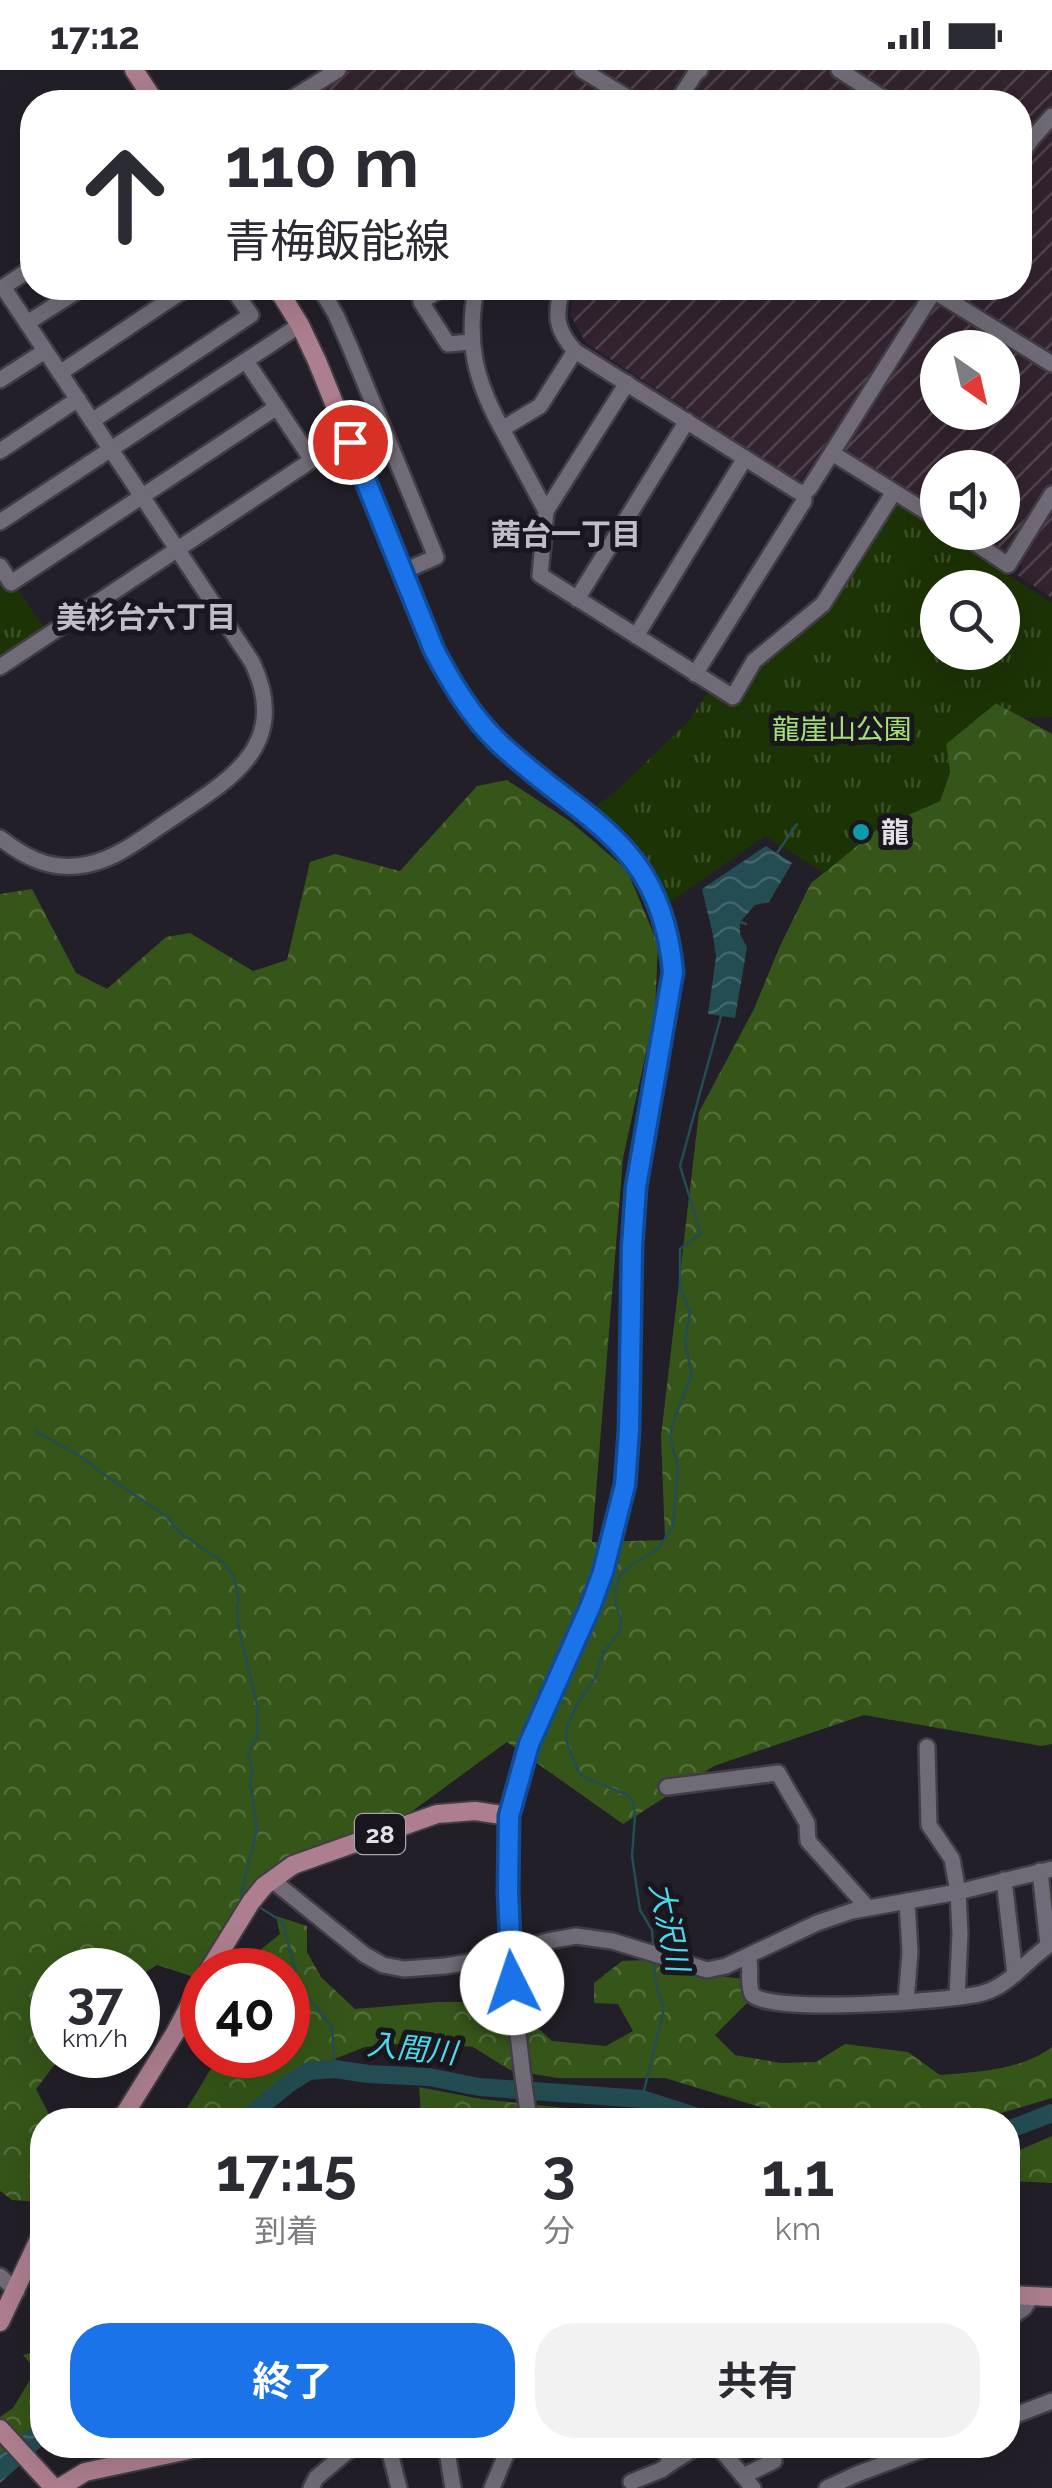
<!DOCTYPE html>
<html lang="ja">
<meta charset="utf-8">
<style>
body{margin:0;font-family:Raleway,"Noto Sans JP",sans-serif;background:#f2f2f3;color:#2b2b33;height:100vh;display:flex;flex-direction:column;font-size:38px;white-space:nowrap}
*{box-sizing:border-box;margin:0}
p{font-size:32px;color:#7c7c81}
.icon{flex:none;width:55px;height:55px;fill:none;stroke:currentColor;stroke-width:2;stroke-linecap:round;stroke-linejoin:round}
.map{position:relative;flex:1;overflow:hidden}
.sheet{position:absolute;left:30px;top:2038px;width:990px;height:350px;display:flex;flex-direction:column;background:#fff;border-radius:40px;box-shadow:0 10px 40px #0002}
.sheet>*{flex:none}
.banner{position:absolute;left:20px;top:20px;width:1012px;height:210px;border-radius:40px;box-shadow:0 10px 40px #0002;background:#fff;color:#2b2b33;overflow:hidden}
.needle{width:65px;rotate:146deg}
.controls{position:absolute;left:920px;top:260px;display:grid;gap:20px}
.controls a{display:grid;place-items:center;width:100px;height:100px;border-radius:50%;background:#fff;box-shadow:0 10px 40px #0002;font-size:50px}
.speed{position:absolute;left:30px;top:1878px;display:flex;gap:20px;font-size:50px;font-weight:700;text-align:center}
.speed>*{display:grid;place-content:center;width:130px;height:130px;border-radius:50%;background:#fff;box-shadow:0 10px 40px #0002;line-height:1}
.speed small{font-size:25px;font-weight:400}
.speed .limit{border:15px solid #d22;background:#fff;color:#111}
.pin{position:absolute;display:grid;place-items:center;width:85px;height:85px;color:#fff;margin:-42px;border:5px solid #fff;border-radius:50%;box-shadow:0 2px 10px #0007}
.me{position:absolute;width:110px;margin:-55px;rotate:356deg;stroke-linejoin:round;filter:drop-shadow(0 0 8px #0008)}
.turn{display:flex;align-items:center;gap:35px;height:210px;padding:0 40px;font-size:45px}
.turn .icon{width:130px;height:130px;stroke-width:2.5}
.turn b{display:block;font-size:70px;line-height:85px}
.eta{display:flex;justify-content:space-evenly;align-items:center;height:170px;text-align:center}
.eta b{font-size:60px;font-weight:700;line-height:70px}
.button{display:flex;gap:20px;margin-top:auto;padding:20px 40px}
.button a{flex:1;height:115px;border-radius:40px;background:#1a73e8;color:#fff;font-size:40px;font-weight:700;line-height:115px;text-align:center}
.button a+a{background:#f2f2f3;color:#2b2b33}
.status{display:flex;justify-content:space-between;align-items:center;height:70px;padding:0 50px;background:#fff;direction:ltr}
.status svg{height:28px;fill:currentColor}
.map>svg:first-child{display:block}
.industrial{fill:url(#industrial-furrows);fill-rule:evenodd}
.forest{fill:url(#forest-crowns)}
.park{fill:url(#park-tufts);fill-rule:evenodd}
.water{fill:url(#water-waves)}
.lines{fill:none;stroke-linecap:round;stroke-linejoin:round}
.stream{stroke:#234d53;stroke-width:2.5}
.river{stroke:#234d53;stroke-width:18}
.minor-casing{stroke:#403d44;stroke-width:20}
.major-casing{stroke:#403d44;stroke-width:22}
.minor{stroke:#706b76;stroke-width:15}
.major{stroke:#ad7e8f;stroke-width:18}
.route-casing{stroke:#114b97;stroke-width:25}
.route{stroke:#1a73e8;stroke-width:18}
.culture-dot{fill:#0f9aa8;stroke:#19161e;stroke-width:4}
.labels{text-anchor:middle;stroke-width:10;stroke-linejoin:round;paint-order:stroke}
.shield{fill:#19161e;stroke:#a6a3aa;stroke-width:2.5}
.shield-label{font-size:25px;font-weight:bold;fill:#e3e0e6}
.park-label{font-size:28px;fill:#a5e077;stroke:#19161e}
.poi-label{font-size:28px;font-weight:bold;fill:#e3e0e6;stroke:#19161e;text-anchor:start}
.neighbourhood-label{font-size:30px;font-weight:bold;fill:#c1bcc8;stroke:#19161e}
.water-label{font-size:30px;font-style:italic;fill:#4ed8eb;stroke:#19161e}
</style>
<div class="status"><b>17:12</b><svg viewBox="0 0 49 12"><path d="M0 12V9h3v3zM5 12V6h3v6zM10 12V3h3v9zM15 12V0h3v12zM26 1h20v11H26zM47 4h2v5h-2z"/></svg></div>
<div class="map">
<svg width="1052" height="2418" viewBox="0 0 1052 2418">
<defs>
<pattern id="industrial-furrows" width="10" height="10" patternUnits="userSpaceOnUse" patternTransform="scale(2.5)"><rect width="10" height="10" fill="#32232e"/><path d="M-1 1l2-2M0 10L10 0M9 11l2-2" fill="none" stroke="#50434c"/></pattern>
<pattern id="forest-crowns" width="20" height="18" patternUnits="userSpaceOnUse" patternTransform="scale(2.5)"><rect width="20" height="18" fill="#355519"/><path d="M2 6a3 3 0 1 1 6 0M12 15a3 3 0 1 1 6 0" fill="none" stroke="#526d3a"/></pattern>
<pattern id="park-tufts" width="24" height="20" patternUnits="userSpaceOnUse" patternTransform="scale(2.5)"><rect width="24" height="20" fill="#1c3305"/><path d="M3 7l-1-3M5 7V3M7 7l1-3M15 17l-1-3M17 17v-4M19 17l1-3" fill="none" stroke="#3d5029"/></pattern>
<pattern id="water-waves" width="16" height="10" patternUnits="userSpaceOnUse" patternTransform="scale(2.5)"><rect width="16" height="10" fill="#234d53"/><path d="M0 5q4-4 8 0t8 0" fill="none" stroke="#43666c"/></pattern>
</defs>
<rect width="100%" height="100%" fill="#231f28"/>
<!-- industrial -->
<path class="industrial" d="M352,0H1052V528L1017,505L1022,496L971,463L1002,462V398H938L937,441L828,370L799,412L586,273L571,246L574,218H1020V32H297L326,13ZM938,278H1002V342H938Z"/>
<!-- forest -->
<g class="forest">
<polygon points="996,633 1052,664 1052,1674 1041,1676 864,1645 714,1696 623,1754 507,1672 389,1758 298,1785 249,1819 194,1907 157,1895 138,1907 138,1900 52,1900 52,1985 62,1985 36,2019 52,2050 42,2050 42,2121 39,2132 12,2130 0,2121 0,824 32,819 76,903 107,919 166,867 190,863 253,901 287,890 310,792 335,784 400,801 477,716 507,710 571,752 627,800 658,874 655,942 623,1088 592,1472 665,1470 661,1366 699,1042 754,939 780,876 811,813 880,757 940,731 950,702 946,674"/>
<path d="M276,1846L307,1856V1882L321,1907L355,1939L438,1932H510L552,1971L606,1976L633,1961L618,1934L594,1933V1913L622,1891L647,1890L705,1904L743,1909L749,1931L715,1965L735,1985L781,1993L816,1992L845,1974L908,1982L940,2005C977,2002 1022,2000 1052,1977V2028L978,2050H802L665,2008H558L510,2000L473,1977L421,1972L365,1977L283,2009L231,2050H180L215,1992L204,1985H288V1900H264L259,1881L280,1864Z"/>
<polygon points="419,2017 481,2029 593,2041 638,2050 477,2050 421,2044"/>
<polygon points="1052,2066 1052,2113 1008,2111 1008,2085"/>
<polygon points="42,2280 42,2350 0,2384 0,2347 13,2338 36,2300 23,2285"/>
</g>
<!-- park -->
<g class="park">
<path d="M896,433L938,462L1052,533V647L1024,648L996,633L946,674L950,702L940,731L880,757L824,803L765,766L669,833L658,810L633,772V768L595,736L612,725L689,651L707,623H719L722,626L791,567ZM938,518H1002V582H938Z"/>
<polygon points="0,504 16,517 47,562 0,590"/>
</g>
<!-- water -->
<g class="water">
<polygon points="766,776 792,793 769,832 755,835 740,852 740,864 747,877 735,948 708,944 716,887 713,865 702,819"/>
<polygon points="42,2350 43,2375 0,2413 0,2384"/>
</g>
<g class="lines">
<!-- stream -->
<g class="stream">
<polyline points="777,783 797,754"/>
<polyline points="740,852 746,854"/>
<polyline points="35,1361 80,1386 99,1401 166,1446 180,1463 224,1493 234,1507 239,1530 237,1536 238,1554 258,1639 257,1666 248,1683 252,1701 250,1713 257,1760 241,1824 245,1826"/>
<polyline points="259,1837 283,1852 299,1917 332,1956 335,1999"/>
<polyline points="653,1875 652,1860 640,1840 632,1786 635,1746 633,1732 627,1725 584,1707 577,1699 566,1670 567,1658 576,1636 595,1608 603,1583 620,1561 621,1549 616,1535 615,1523 619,1507 632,1494 657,1480 673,1457 678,1396 670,1367 674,1350 692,1304 685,1273 690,1242 680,1218 680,1179 701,1164 680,1096 721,946"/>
<polyline points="642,2029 664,1939 656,1914 654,1888"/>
</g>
<!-- river -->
<g class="river">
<polyline points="244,2050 287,2015 309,2001 335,1999 368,2004 429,2007 479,2017 642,2029 707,2050"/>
<polyline points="1008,2060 1052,2043"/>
</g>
<defs>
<g id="minor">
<polyline points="582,0 635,32"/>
<polyline points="839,0 889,32"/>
<polyline points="286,32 338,0"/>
<polyline points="677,32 695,4 700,0"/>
<polyline points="1020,86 1031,70 1052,46"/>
<polyline points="320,218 336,245 350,277 436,487 402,502"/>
<polyline points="442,218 421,232 448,274 471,272"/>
<path d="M476,218C466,273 475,310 502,359L540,336L575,281"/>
<path d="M562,218C555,245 555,259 575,281L797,421L804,423"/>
<polyline points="929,218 1052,294"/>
<polyline points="0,219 32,198"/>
<polyline points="27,253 82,218"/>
<polyline points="60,303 187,218"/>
<polyline points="0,310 45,281"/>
<polyline points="92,351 251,245 232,218"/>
<polyline points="502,359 546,441 627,313"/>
<polyline points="0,381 78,329"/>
<polyline points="832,383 938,449"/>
<polyline points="546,441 540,505 733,627 754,591 823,534 894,422"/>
<polyline points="0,452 300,255"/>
<polyline points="959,462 1008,495 1052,424"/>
<polyline points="0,496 11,513 277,337"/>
<polyline points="577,529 687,351"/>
<polyline points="636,566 745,388"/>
<polyline points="0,597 312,390 246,291"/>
<polyline points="695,604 804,431 804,423 809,419 936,218"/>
<path d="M0,768C23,786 47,799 77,796C111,793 138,771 165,753C226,712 293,678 252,592L3,217"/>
<polyline points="927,1677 929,1755 952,1789 958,1822 960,1864 957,1927"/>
<polyline points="667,1717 778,1703 807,1753 808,1771 868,1838"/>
<path d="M509,1746C505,1848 514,1949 529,2050"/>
<polyline points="1040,1801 1048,1875"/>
<polyline points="272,1810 365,1885 383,1895 404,1899 445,1896 482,1890 548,1871 576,1866 612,1871 707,1900 726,1896 817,1853 852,1841 958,1822 1052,1799"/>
<polyline points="1004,1810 1015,1904"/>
<path d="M748,1886C752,1897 747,1915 752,1924C765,1945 955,1931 983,1923C1011,1915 1028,1888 1052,1873"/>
<polyline points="906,1932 910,1882 907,1831"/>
<polyline points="0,2206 17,2221"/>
<polyline points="1008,2249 1024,2238 1032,2226"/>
<polyline points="1008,2348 1052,2331"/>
<polyline points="388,2375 399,2418"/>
<polyline points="446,2375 453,2418"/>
<polyline points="663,2375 671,2393 700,2375"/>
<polyline points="717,2375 753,2418"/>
<polyline points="743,2406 774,2391"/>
<polyline points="631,2412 661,2400 671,2393"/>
<polyline points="311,2418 316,2408 355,2375"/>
<polyline points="492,2418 510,2375"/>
<polyline points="827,2418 857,2404 935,2375"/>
</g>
<g id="major">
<polyline points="134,0 155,32"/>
<path d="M209,1900L251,1832L264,1816L293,1795L437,1744L475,1741L509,1746L529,1674L591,1535L603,1502L625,1415L629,1360L631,1176L636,1117L673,902C661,770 583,752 499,673C471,646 452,614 434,580L317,291L300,255L277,218"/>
<polyline points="121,2050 175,1963 202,1912"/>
<polyline points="1008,2225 1052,2227"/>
<polyline points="0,2252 42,2163"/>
<polyline points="0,2359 54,2418"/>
<polyline points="59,2418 85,2402 212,2375"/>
</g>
</defs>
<!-- minor casing -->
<use href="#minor" class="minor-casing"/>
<!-- major casing -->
<use href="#major" class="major-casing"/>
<!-- minor -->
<use href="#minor" class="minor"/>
<!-- major -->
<use href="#major" class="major"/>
</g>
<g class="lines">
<defs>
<path id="route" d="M350,372L434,580C452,614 471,646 499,673C583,752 661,770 673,902L636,1117L632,1176L629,1360L625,1415L603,1502L591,1535L529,1674L509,1746L508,1822L512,1913"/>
</defs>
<!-- route casing -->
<use href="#route" class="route-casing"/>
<!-- route -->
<use href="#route" class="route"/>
</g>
<!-- markers -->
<circle class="culture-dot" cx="861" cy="762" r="10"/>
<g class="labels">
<!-- shield labels -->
<rect class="shield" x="355" y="1744" width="50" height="40" rx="8"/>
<g class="shield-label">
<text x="380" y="1773">28</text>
</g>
<!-- park labels -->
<g class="park-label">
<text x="842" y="669">龍崖山公園</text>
</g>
<!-- poi labels -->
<g class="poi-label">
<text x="881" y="772">龍</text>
</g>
<!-- neighbourhood labels -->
<g class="neighbourhood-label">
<text x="566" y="475">茜台一丁目</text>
<text x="146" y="558">美杉台六丁目</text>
</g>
<!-- water labels -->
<g class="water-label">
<text transform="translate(669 1857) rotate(78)" y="10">大沢川</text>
<text transform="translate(412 1979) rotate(6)" y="10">入間川</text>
</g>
</g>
</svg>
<div class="controls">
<a><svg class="needle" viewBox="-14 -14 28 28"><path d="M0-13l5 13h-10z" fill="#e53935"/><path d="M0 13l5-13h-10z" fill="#7c7c81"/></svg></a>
<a><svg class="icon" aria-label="sound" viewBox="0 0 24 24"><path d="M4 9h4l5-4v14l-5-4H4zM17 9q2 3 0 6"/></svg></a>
<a><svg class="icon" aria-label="search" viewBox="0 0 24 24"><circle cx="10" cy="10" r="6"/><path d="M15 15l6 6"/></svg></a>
</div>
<div class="speed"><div>37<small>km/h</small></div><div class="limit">40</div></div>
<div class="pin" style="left:350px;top:372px;background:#d93025"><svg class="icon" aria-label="arrive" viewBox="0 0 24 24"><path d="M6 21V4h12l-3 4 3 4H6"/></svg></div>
<svg class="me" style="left:512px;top:1913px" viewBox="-20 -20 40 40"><circle r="19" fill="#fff"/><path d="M0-13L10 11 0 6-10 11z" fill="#1a73e8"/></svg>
<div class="banner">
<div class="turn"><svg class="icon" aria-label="ahead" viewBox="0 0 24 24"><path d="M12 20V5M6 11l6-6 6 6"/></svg><div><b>110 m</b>青梅飯能線</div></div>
</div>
<section class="sheet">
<div class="eta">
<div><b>17:15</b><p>到着</p></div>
<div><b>3</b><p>分</p></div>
<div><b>1.1</b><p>km</p></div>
</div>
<div class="button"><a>終了</a><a>共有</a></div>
</section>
</div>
